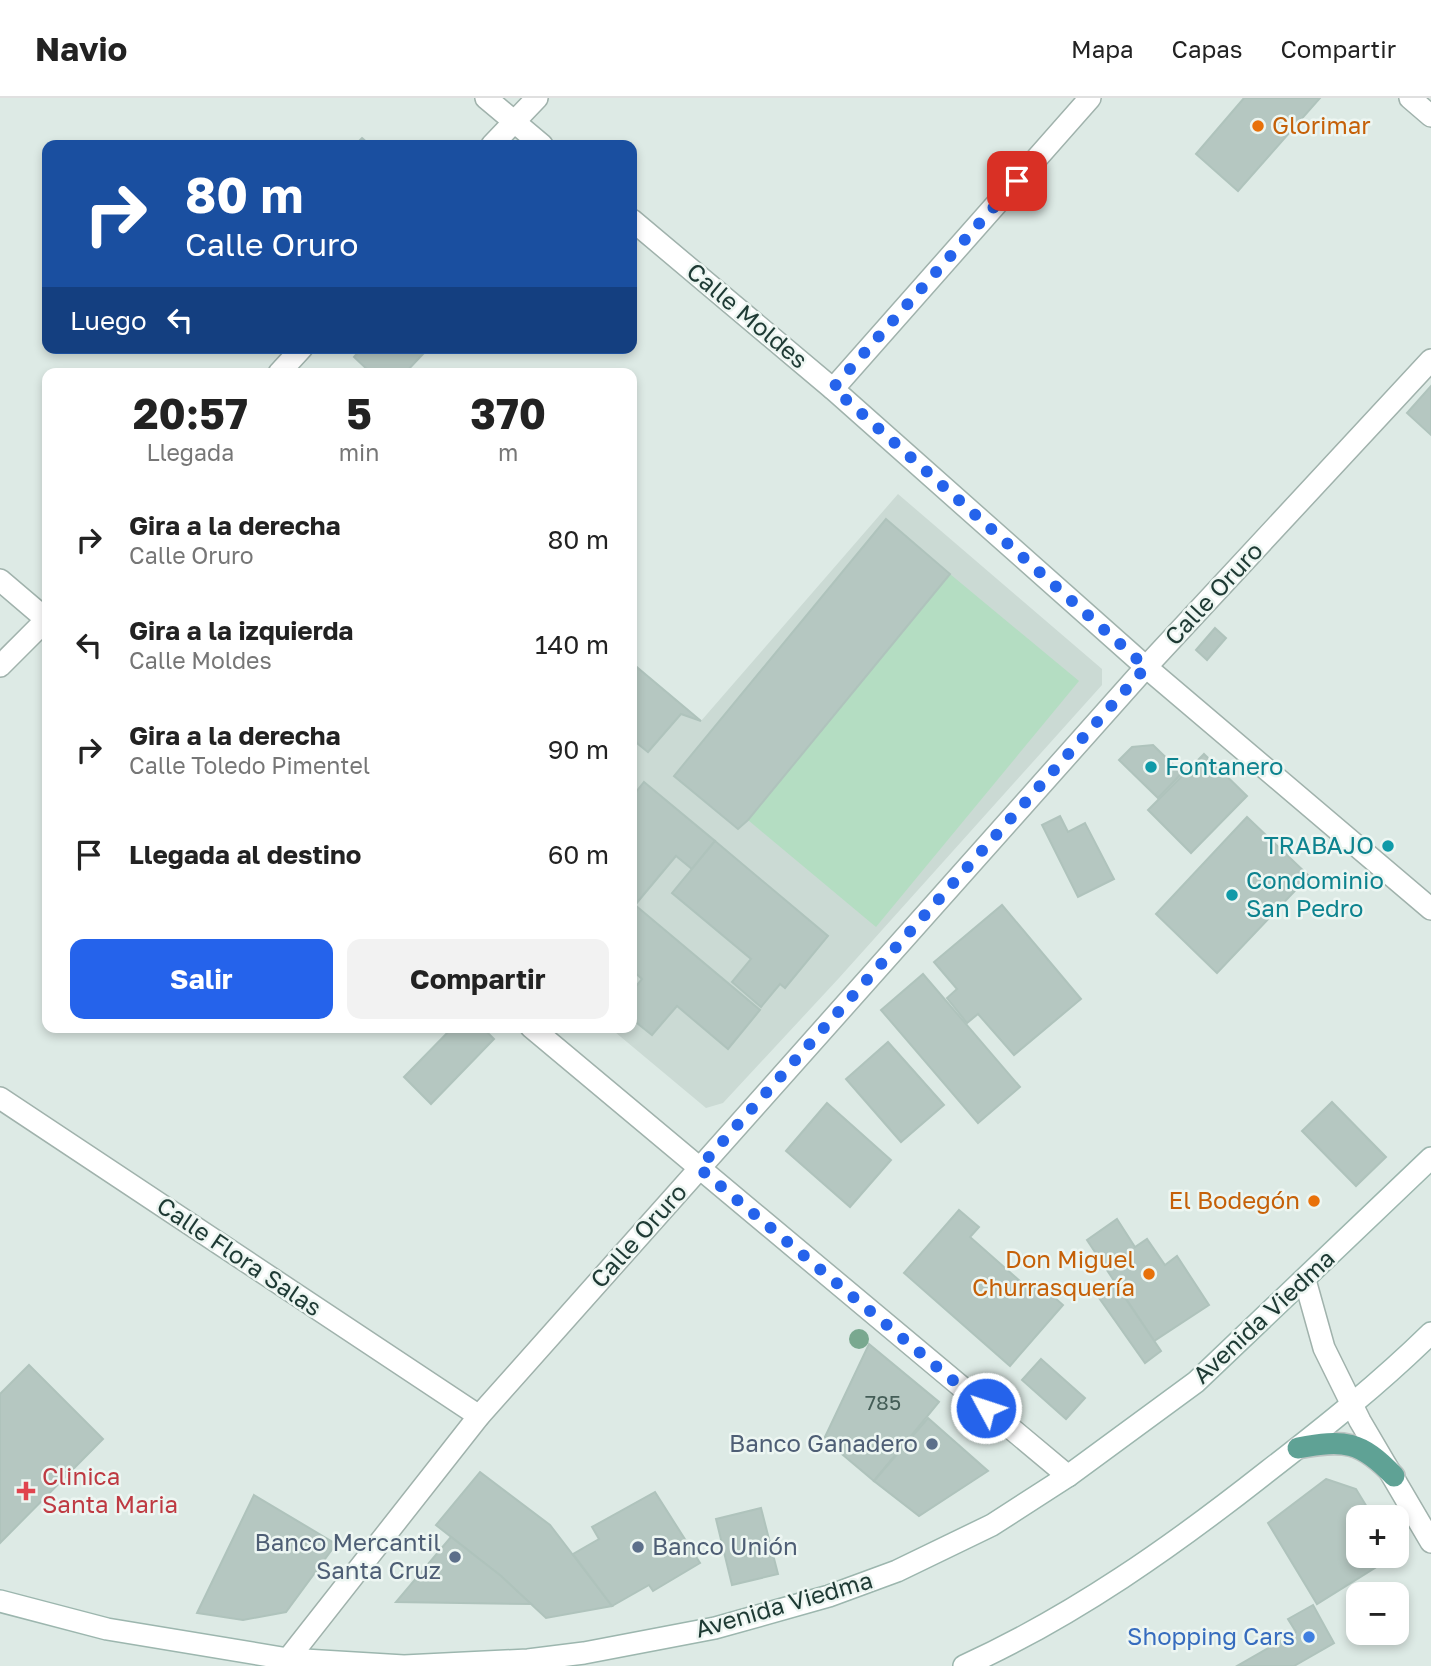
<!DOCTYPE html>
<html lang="es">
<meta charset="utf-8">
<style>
body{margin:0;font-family:"Golos Text",sans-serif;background:#f2f2f2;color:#222;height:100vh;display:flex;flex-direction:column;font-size:26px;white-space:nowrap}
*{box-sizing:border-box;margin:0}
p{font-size:23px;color:#767676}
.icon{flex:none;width:38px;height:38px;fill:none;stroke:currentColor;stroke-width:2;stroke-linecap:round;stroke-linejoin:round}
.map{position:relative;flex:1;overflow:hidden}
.drawer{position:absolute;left:42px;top:270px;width:595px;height:665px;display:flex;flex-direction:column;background:#fff;border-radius:14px;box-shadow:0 4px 10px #0003}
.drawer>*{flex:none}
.banner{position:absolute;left:42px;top:42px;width:595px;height:214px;border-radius:14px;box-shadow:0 4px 10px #0003;background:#1a4fa0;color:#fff;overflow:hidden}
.fabs{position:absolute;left:1346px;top:1407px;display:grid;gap:14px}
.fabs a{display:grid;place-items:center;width:63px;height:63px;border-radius:14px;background:#fff;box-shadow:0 4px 10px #0003;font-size:35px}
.pin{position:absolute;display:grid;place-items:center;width:60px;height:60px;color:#fff;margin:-30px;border-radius:14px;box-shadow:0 4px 10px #0006}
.me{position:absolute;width:77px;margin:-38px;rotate:310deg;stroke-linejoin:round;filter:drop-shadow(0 0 5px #0008)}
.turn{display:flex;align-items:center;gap:24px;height:147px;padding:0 28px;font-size:32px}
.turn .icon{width:91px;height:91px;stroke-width:2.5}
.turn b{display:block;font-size:49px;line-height:60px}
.then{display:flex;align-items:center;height:66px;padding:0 28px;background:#0003;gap:14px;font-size:26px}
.eta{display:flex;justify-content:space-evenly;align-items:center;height:119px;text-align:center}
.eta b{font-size:42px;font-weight:700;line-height:49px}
.action{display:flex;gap:14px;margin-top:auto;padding:14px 28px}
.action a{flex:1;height:80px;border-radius:14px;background:#2563eb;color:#fff;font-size:28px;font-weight:700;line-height:80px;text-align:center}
.action a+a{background:#f2f2f2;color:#222}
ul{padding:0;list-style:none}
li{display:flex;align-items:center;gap:21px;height:105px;padding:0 28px}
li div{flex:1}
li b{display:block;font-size:26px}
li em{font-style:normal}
header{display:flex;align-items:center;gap:42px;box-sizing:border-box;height:98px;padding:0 35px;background:#fff;border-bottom:2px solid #e0e0e0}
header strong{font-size:33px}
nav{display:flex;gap:38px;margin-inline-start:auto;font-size:24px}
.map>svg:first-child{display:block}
.built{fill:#cbdad4}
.green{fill:#b4ddc2}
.building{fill:#b5c7c1;stroke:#afc3bc;stroke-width:2}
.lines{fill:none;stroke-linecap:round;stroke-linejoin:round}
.street-casing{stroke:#a0b2ac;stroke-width:24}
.secondary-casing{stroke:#9cb6ae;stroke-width:24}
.primary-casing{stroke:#bcc4c2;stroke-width:24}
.street{stroke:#fff;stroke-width:21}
.secondary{stroke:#fff;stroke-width:21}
.primary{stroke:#5fa295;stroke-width:21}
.tree{fill:#79a88f}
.route{stroke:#2563eb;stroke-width:12;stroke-dasharray:0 21.6}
.food-dot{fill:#e8710a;stroke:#edf6f2;stroke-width:2.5}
.culture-dot{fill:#0f9aa8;stroke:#edf6f2;stroke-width:2.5}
.service-dot{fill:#5c6f8a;stroke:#edf6f2;stroke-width:2.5}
.health-dot{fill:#e0444e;stroke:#edf6f2;stroke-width:2.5}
.shop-dot{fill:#3f7fe0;stroke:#edf6f2;stroke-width:2.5}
.labels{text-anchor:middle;stroke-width:5;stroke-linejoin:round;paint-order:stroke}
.number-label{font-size:21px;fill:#445d57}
.food-label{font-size:24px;fill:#c56008;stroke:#edf6f2;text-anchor:end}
.street-label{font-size:24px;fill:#1e3a34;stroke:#edf6f2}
.culture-label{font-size:24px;fill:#0d838f;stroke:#edf6f2;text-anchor:start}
.service-label{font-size:24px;fill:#4e5e75;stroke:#edf6f2;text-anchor:end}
.health-label{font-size:24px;fill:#be3a42;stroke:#edf6f2;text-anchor:start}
.shop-label{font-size:24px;fill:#366cbe;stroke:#edf6f2;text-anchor:end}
</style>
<header>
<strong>Navio</strong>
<nav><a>Mapa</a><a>Capas</a><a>Compartir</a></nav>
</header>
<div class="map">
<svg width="1431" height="1568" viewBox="0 0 1431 1568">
<rect width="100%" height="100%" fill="#ddeae5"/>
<!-- built -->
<polygon class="built" points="898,396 1102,571 1102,587 839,880 723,1005 706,1010 609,929 632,929 632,565 701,623"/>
<!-- green -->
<polygon class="green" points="950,476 1079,583 876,829 748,722"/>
<!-- building -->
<g class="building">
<polygon points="1244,0 1320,0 1238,93 1196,56"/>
<polygon points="362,40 370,47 355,47"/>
<polygon points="362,250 417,250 423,256 405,275 371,275 354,259"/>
<polygon points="1431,288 1431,337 1407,315"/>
<polygon points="886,421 950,476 748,722 738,731 674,678"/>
<polygon points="1215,530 1226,540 1207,562 1196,552"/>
<polygon points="632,565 701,623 681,616 648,654 632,641"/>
<polygon points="1153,647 1182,675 1158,700 1119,662 1132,649"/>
<polygon points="1204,656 1247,698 1191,755 1148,712"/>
<polygon points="644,684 715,743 692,771 676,758 635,807 760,912 728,951 677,908 652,937 632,921 632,893 642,881 632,872 632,699"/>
<polygon points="1060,718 1068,734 1085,725 1114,781 1078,799 1042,727"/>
<polygon points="1247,719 1309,778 1217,875 1156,816"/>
<polygon points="715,743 828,838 785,890 780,886 761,909 732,884 751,861 672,795"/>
<polygon points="1002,807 1081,901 1014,957 978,916 967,925 947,900 957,891 934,864"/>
<polygon points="923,876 1020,989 978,1025 881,912"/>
<polygon points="453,929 482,929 494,941 431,1006 404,979"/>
<polygon points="888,944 944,1007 901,1044 846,981"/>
<polygon points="1332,1004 1386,1059 1356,1088 1302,1033"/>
<polygon points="827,1005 891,1062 850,1109 786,1053"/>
<polygon points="959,1112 979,1129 970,1139 1030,1192 1037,1184 1063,1207 1010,1268 904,1175"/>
<polygon points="1117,1121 1135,1149 1147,1141 1165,1167 1177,1158 1209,1207 1154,1243 1087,1142"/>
<polygon points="1115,1185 1161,1253 1145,1265 1097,1197"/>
<polygon points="869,1246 939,1304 874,1383 824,1341"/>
<polygon points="1041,1261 1085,1300 1066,1321 1022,1282"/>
<polygon points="29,1267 103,1341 0,1445 0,1296"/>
<polygon points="928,1320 988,1373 919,1418 874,1383"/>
<polygon points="480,1374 550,1427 612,1508 546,1520 501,1478 436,1427"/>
<polygon points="1326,1381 1356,1391 1373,1419 1358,1419 1358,1458 1394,1458 1317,1506 1268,1425"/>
<polygon points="655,1394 700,1465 653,1493 649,1487 612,1508 573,1456 599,1441 592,1429"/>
<polygon points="254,1397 336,1446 286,1514 243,1522 197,1515"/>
<polygon points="761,1410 778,1476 732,1487 716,1421"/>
<polygon points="451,1439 501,1478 531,1506 396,1504"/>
<polygon points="1313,1507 1334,1545 1294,1568 1237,1568 1296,1534 1288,1521"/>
</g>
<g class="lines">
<defs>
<g id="street">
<polyline points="486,0 542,47"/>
<polyline points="1410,0 1431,18"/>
<polyline points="492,47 537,0"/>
<polyline points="632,122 833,291 1146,569 1431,811"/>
<polyline points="279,275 302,250"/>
<polyline points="833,291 1090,0"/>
<polyline points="0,482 47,522"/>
<polyline points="0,568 47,521"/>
<polyline points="531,929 1068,1378"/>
<polyline points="0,1000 479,1318"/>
<polyline points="1305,1182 1324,1250 1360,1323 1431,1444"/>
<polyline points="288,1561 479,1318 1146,569 1431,262"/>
</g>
<g id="secondary">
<polyline points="0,1503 107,1531 288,1561 404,1568 528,1562 584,1555 715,1530 829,1498 897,1473 992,1427 1068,1378 1196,1284 1431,1060"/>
<path d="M964,1568C1074,1518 1173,1448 1268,1373C1325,1329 1380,1285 1431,1235"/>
</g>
<path id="primary" d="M1298,1350C1344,1341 1361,1343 1394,1378"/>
</defs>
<!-- street casing -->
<use href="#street" class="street-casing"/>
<!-- secondary casing -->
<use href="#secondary" class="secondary-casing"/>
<!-- primary casing -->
<use href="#primary" class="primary-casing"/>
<!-- street -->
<use href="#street" class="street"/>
<!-- secondary -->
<use href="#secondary" class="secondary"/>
<!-- primary -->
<use href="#primary" class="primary"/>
</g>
<!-- trees -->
<circle class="tree" cx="859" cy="1241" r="10"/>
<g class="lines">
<!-- route -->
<polyline class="route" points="986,1310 699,1070 1146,569 833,290 1017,83"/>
</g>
<!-- markers -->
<g class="food-dot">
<circle cx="1258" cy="28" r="7"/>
<circle cx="1314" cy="1103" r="7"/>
<circle cx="1149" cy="1176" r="7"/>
</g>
<g class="culture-dot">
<circle cx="1151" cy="669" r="7"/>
<circle cx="1388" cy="748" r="7"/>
<circle cx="1232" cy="797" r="7"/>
</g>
<g class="service-dot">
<circle cx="932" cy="1346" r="7"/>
<circle cx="638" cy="1449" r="7"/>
<circle cx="455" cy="1459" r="7"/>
</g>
<path class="health-dot" d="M22.5 1382.5h7v7h7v7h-7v7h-7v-7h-7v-7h7z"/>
<circle class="shop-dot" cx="1309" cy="1539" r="7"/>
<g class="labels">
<!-- number labels -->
<g class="number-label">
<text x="883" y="1312">785</text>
</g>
<!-- food labels -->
<g class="food-label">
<text x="1272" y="36" text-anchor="start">Glorimar</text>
<text x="1300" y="1111">El Bodegón</text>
<text x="1135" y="1170">Don Miguel<tspan x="1135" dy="28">Churrasquería</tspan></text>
</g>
<!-- street labels -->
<g class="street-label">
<text transform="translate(747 218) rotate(40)" y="8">Calle Moldes</text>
<text transform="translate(1214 496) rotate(-47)" y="8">Calle Oruro</text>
<text transform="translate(639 1138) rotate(-48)" y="8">Calle Oruro</text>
<text transform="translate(239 1159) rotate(34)" y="8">Calle Flora Salas</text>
<text transform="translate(1264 1219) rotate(-43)" y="8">Avenida Viedma</text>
<text transform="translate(784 1507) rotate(-16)" y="8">Avenida Viedma</text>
</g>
<!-- culture labels -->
<g class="culture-label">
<text x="1165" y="677">Fontanero</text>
<text x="1374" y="756" text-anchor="end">TRABAJO</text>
<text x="1246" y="791">Condominio<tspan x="1246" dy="28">San Pedro</tspan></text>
</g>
<!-- service labels -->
<g class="service-label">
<text x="918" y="1354">Banco Ganadero</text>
<text x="441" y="1453">Banco Mercantil<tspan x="441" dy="28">Santa Cruz</tspan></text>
<text x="652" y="1457" text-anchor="start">Banco Unión</text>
</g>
<!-- health labels -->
<g class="health-label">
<text x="42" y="1387">Clinica<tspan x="42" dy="28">Santa Maria</tspan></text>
</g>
<!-- shop labels -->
<g class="shop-label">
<text x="1295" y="1547">Shopping Cars</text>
</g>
</g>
</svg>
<div class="fabs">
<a>+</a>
<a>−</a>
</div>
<div class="pin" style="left:1017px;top:83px;background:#d93025"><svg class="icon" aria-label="arrive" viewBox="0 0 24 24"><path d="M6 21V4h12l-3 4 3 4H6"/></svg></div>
<svg class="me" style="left:986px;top:1310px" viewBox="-20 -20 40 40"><circle r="17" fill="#2563eb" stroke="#fff" stroke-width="3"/><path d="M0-11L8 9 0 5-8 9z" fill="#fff"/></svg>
<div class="banner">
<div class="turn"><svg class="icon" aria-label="right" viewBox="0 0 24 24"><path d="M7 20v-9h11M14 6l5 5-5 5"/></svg><div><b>80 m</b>Calle Oruro</div></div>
<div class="then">Luego<svg class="icon" aria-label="left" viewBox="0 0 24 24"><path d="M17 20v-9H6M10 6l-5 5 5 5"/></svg></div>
</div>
<section class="drawer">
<div class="eta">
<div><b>20:57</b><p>Llegada</p></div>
<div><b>5</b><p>min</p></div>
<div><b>370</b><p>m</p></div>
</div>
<ul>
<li><svg class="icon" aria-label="right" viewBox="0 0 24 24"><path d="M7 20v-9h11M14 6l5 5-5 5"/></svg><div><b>Gira a la derecha</b><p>Calle Oruro</p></div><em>80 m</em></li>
<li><svg class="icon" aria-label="left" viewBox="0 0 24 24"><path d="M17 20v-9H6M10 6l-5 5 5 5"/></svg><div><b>Gira a la izquierda</b><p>Calle Moldes</p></div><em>140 m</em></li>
<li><svg class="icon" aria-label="right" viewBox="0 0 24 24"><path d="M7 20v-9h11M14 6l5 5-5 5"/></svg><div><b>Gira a la derecha</b><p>Calle Toledo Pimentel</p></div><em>90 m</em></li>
<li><svg class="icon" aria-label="arrive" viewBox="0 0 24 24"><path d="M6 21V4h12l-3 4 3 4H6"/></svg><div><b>Llegada al destino</b></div><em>60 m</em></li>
</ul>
<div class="action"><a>Salir</a><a>Compartir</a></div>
</section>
</div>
